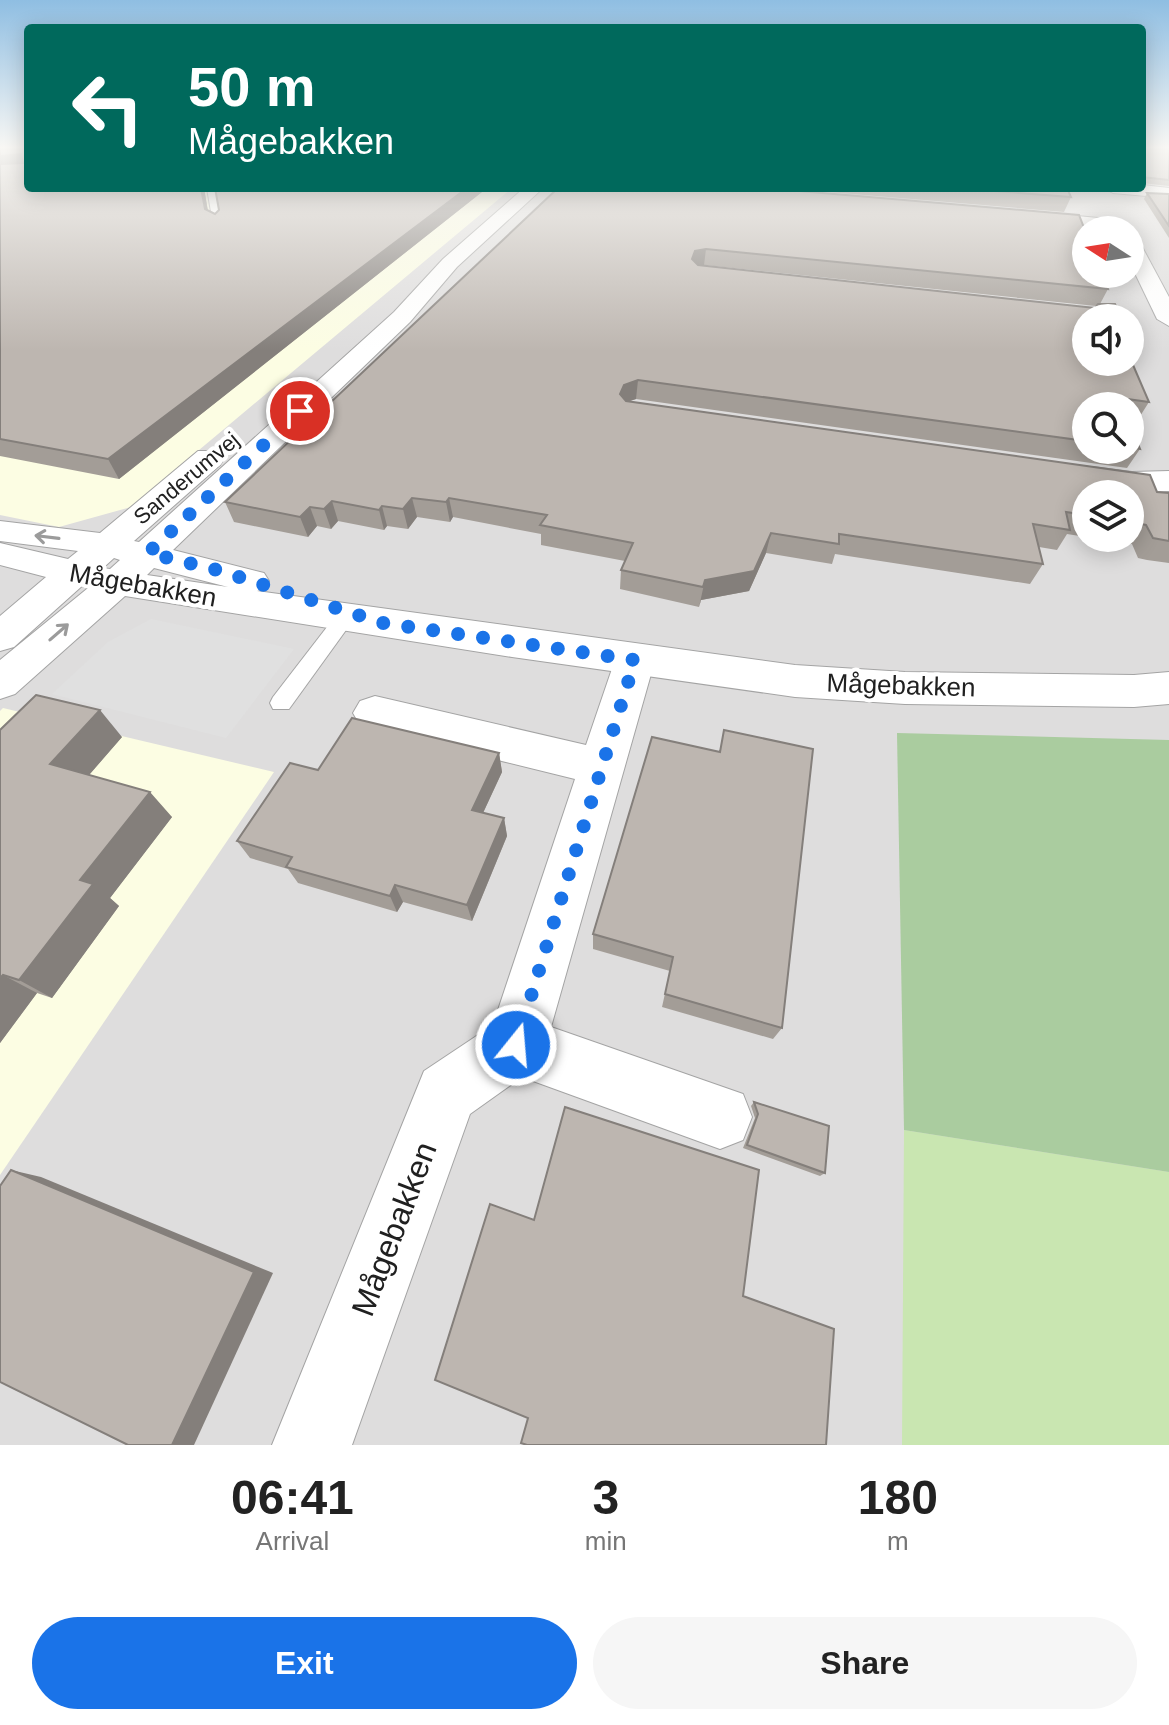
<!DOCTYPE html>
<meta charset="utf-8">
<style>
body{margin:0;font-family:Arial,sans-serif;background:#f6f6f6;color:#222;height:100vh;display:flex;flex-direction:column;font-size:30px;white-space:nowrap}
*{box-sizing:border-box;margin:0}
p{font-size:26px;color:#767676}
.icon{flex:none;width:44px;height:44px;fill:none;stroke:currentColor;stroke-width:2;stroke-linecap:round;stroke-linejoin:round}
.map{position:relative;height:1445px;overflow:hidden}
.sheet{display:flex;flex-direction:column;background:#fff;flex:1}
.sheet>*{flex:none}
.guide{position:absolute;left:24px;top:24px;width:1122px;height:168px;border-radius:8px;box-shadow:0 4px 20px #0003;background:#00695c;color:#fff;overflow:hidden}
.needle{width:52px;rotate:282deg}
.buttons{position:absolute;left:1072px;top:216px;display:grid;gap:16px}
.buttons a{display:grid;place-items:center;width:72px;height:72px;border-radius:50%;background:#fff;box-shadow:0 4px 20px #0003;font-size:40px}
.pin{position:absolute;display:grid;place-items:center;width:68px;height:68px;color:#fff;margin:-34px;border:4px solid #fff;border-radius:50%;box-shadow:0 2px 8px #0007}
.me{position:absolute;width:88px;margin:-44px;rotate:17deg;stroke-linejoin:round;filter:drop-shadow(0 0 6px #0008)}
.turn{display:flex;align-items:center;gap:28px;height:168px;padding:0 32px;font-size:36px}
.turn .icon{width:104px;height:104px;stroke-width:2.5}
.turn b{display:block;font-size:56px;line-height:68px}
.eta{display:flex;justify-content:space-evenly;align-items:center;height:136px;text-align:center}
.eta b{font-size:48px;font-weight:700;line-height:56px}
.cta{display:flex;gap:16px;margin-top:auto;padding:16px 32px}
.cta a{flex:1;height:92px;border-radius:48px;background:#1a73e8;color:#fff;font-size:32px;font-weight:700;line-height:92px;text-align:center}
.cta a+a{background:#f6f6f6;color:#222}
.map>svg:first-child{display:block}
.residential{fill:#dedddd;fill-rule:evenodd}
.education{fill:#fcfde3}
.grass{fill:#c9e6b1}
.forest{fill:#aacc9f}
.parking{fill:#e0e0e0}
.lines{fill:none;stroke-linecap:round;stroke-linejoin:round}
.service-casing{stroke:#a4a4a4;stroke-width:2}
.minor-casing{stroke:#a4a4a4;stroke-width:2}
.tertiary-casing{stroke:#a4a4a4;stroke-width:2}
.service{fill:#fff;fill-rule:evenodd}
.minor{fill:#fff;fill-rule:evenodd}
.tertiary{fill:#fff;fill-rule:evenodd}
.wall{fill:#a39d97;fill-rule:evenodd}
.shaded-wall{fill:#847f7b}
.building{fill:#bdb6b0;stroke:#847f7b;stroke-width:2}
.oneway{stroke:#9b9b9b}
.route{stroke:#1a73e8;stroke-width:14;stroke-dasharray:0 25.2}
.labels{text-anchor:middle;stroke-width:8;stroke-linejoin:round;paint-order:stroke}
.far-street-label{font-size:22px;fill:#202020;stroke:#fff}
.street-label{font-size:26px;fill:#202020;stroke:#fff}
.near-street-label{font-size:32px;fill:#202020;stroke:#fff}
</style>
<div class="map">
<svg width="1169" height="1445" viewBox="0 0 1169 1445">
<rect width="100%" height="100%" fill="#f0ede7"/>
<!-- residential -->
<path class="residential" d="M0,149L28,188H1142V149H1169V1445H0ZM1086,230H1130V274H1086ZM1086,318H1130V362H1086ZM1086,406H1130V450H1086ZM1086,494H1130V538H1086Z"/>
<!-- education -->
<g class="education">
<polygon points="0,158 28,188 512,188 131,507 59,527 0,515"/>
<polygon points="3,708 274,772 0,1175 0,711"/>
</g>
<!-- grass -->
<polygon class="grass" points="904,1130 1169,1172 1169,1445 902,1445"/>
<!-- forest -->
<polygon class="forest" points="897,733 1169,740 1169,1172 904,1130"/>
<!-- parking -->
<polygon class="parking" points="151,619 294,649 226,738 52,694 108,642"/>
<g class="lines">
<defs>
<g id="service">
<polygon points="207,188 215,188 221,226 213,224"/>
<polygon points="344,612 354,619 289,709 273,709 270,703 273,697 337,614"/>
</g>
<g id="minor">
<polygon points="1142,185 1169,188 1169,198 1113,193 1104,188"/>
<polygon points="1023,211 1120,220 1130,226 1127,230 1016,221 1014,217"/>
<polygon points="1130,237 1140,243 1169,297 1169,326 1157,319 1130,263"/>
<polygon points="1092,467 1132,472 1169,471 1169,491 1132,492 1081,483 1076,476 1081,469"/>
<polygon points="635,645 649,650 655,660 551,1027 743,1094 752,1117 743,1140 720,1149 522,1077 470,1114 352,1445 272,1445 424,1071 493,1025 575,779 375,730 360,725 353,713 360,701 375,696 586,745 615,660 621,650"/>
</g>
<path id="tertiary" d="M524,188H543L457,267L410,322L173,550L264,573L269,581L264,589L257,591L795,665L905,672L1134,675L1169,672V704L1134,707L905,704L795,697L512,657L125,596L15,694L0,699V660L88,588L82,586L14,647L0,651V616L46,577L0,565V543L68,559L78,551L0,541V521L100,533L198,451H220L224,458L220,465L134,541L139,542L394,312L443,259ZM114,558L120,560L110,569L103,568ZM154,568L228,587L147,575Z"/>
</defs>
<!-- service casing -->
<use href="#service" class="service-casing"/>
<!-- minor casing -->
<use href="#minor" class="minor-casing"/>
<!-- tertiary casing -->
<use href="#tertiary" class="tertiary-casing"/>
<!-- service -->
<use href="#service" class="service"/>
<!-- minor -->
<use href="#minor" class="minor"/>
<!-- tertiary -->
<use href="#tertiary" class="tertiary"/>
</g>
<!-- wall -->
<g class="wall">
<polygon points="0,149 28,188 204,188 208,211 215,214 219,210 215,188 487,188 119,479 0,456"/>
<polygon points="1142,149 1169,149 1169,186 1142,183"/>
<path d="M558,188L1108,289L1100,304L1086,318L1149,402L1137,421L1130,420V406H1086V450H1130V424L1140,449L1127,468L636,399L629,401L1169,493V563L1147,560L1138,558L1132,544L1091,538H1130V494H1086V537L1067,534L1057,550L1039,547L1043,564L1030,584L835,554L832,564L766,553L749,591L701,600L699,607L620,589L621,570L625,561L541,545V534L453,517L450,522L417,517L408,529L387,526L384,530L338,521L331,529L317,526L308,537L234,522L225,502ZM704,265L1096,306L1095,308L701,266Z"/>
<polygon points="782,188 1067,188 1071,197 1064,212"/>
<polygon points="1147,193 1169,194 1169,238 1144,199"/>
<polygon points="0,730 122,737 89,775 172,817 110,898 119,906 52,998 37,993 0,1043"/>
<polygon points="652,737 782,1028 773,1039 662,1007 670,971 593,949 593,934"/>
<polygon points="499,753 502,772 483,813 504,818 507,836 472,921 403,902 397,912 298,883 288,869 250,858 237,841"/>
<polygon points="754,1102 825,1173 820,1176 743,1148 755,1118 751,1106"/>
</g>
<!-- shaded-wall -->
<g class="shaded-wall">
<polygon points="21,154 28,168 0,171 0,156"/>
<polygon points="201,188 210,188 204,188 210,224 205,209"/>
<polygon points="467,188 487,188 119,479 108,459"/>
<polygon points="706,249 704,265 693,267 692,259 695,251"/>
<polygon points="638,380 636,399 624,403 620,394 624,385"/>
<polygon points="412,498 417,517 408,529 403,509"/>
<polygon points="449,498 453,517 450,522 446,502"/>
<polygon points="332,501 338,521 331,529 324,509"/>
<polygon points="382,506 387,526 384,530 379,510"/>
<polygon points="310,507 317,526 308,537 300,517"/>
<polygon points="771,533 766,553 749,591 701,600 699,607 705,580"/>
<polygon points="100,710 122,737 76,790 50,764"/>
<polygon points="499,753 502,772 476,828 472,810"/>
<polygon points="150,792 172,817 110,898 119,906 52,998 19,980 80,880"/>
<polygon points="504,818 507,836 472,921 467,905"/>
<polygon points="395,885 403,902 397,912 390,896"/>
<polygon points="3,975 37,993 0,1043 0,978"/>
<polygon points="11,1170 41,1177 273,1273 194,1445 172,1445"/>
</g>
<!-- building -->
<g class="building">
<polygon points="0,149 28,149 28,175 27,176 28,177 28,188 201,188 205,209 215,214 219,210 215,188 301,188 312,189 314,188 467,188 108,459 0,439 0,164 23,163 21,154 0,156"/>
<polygon points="1142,149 1169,149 1169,180 1142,177"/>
<polygon points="558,188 764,188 1079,215 1086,233 1086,274 1102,274 1108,289 706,249 695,251 692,259 698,265 1095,308 1098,304 1115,304 1121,318 1086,318 1086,362 1130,362 1130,358 1149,402 1120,398 1123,406 1086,406 1086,441 638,380 624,385 620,394 626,401 1150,475 1157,492 1169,493 1169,541 1153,538 1146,525 1130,522 1130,494 1086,494 1086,515 1066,512 1070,530 1033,524 1043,564 839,534 839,544 771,533 754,571 705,580 703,587 621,570 633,543 540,525 547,515 449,498 446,502 412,498 403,509 382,506 379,510 332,501 324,509 310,507 300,517 225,502"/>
<polygon points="957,188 1067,188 1071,197"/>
<polygon points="1147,193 1169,194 1169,226"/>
<polygon points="1130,424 1140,449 1130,447"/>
<polygon points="36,695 100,710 50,764 150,792 80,880 93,884 19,980 3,975 0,978 0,730"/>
<polygon points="352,718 499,753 472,810 504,818 467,905 395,885 390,896 286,867 292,857 237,841 290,763 318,770"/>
<polygon points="724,730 813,749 782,1028 665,994 673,957 593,934 652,737 720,752"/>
<polygon points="754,1102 829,1126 825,1173 747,1145 758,1114"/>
<polygon points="565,1107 759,1170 743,1296 834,1329 826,1445 527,1445 521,1443 528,1418 435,1380 490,1204 534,1220"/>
<polygon points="11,1170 254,1272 172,1445 128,1445 0,1382 0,1186"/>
</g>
<!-- one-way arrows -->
<defs><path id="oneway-shaft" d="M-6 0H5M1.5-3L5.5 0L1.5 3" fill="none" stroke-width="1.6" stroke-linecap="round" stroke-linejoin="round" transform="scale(2)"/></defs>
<g class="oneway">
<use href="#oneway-shaft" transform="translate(47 537) rotate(-173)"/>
<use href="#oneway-shaft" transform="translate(59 632) rotate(-41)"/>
</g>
<!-- sky -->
<linearGradient id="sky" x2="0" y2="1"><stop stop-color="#8fbee2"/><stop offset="0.42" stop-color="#f8f7f4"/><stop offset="1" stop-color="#f8f7f4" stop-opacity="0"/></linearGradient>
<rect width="1169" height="351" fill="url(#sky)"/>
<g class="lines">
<!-- route -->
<polyline class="route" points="300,411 148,553 217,570 383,623 635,660 516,1045"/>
</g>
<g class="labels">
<!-- far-street labels -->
<g class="far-street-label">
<text transform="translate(186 478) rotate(-40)" y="8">Sanderumvej</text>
</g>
<!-- street labels -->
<g class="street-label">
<text transform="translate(143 585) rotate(10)" y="9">Mågebakken</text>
<text transform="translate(901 685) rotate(2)" y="9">Mågebakken</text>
</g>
<!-- near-street labels -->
<g class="near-street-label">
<text transform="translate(394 1229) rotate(-69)" y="11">Mågebakken</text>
</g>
</g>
</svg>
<div class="buttons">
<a><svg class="needle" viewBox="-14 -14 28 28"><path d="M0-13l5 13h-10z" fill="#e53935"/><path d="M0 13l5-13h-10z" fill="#767676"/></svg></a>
<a><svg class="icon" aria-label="sound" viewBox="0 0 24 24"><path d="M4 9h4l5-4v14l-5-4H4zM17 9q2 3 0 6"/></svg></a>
<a><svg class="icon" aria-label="search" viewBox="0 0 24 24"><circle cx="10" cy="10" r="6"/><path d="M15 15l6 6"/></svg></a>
<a><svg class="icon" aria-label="layers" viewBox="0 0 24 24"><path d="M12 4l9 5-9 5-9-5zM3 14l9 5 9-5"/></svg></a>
</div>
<div class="pin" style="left:300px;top:411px;background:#d93025"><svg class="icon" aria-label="arrive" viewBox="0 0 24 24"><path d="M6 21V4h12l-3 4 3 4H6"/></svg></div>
<svg class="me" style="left:516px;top:1045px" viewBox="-20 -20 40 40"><circle r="17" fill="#1a73e8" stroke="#fff" stroke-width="3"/><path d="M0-11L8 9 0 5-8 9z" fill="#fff"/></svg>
<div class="guide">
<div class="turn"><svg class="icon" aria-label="left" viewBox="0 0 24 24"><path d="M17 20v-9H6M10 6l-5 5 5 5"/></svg><div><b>50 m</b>Mågebakken</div></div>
</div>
</div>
<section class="sheet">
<div class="eta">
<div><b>06:41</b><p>Arrival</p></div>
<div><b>3</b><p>min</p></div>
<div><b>180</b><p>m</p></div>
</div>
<div class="cta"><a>Exit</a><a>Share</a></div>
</section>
